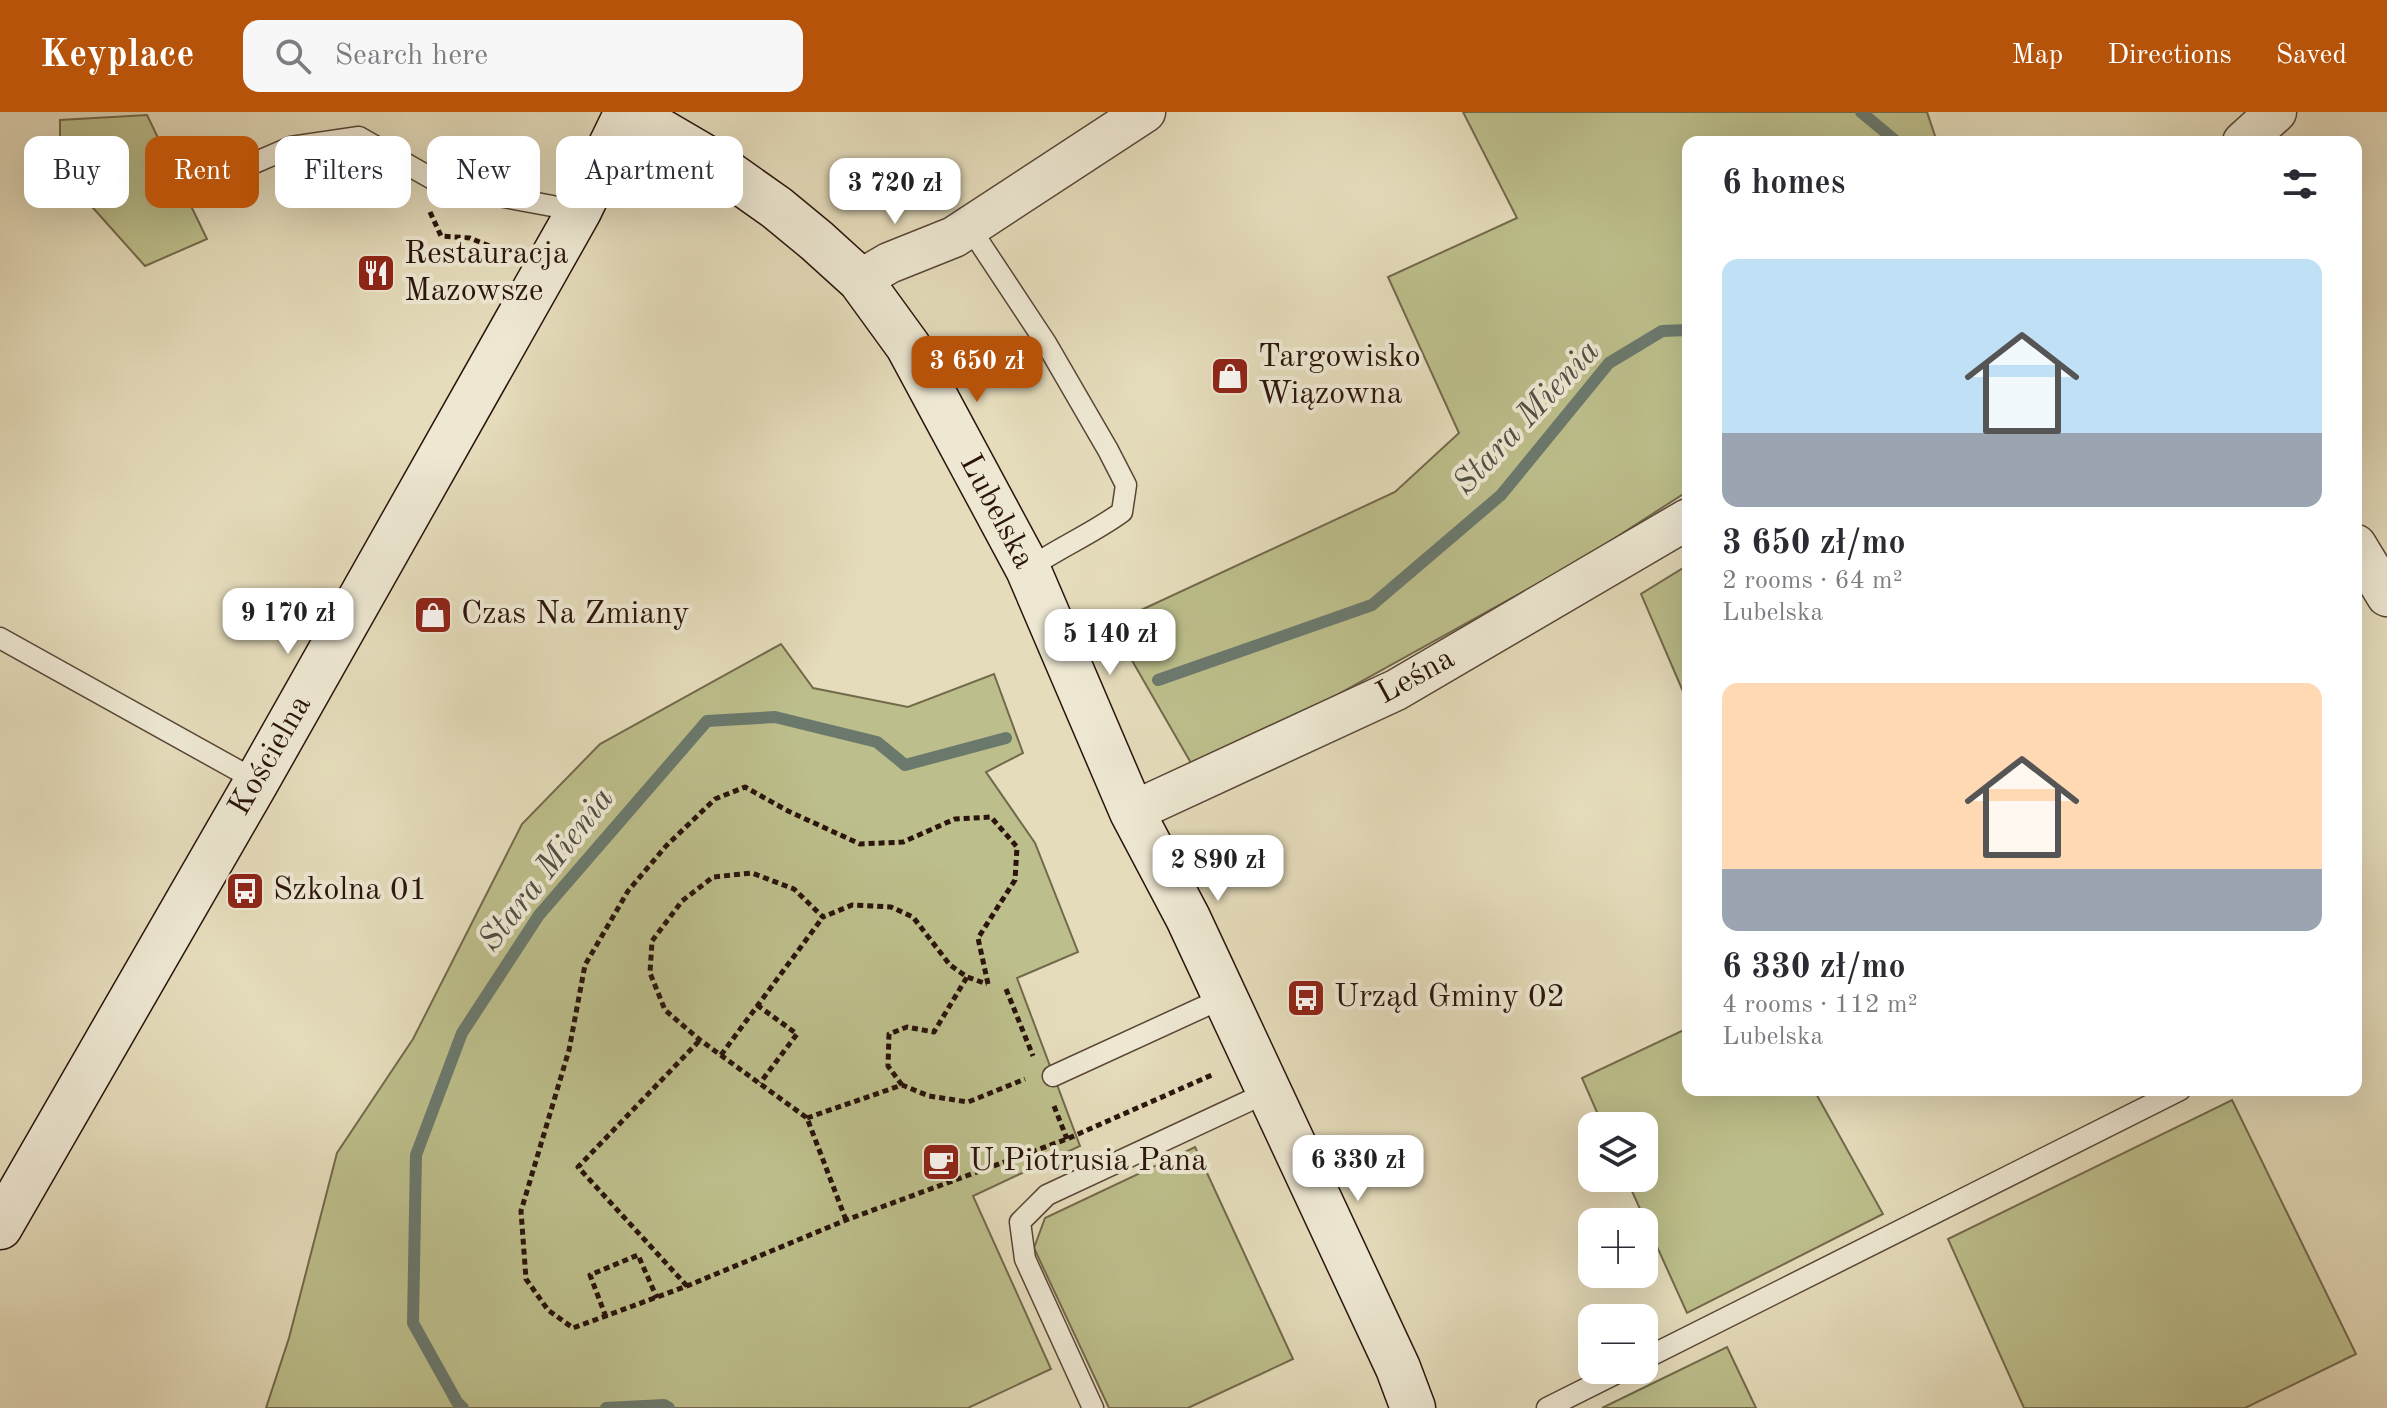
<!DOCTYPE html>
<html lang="en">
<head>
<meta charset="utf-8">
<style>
  body { margin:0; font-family:"Old Standard TT",serif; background:#f7f7f7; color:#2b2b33; height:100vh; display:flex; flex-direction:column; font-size:30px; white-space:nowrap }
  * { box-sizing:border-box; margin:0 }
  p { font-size:26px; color:#7c7c81 }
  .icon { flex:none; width:44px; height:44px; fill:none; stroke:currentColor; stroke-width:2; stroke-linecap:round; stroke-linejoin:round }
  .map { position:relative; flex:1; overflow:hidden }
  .drawer { position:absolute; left:1682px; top:24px; width:680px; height:960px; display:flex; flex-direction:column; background:#fff; border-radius:16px; box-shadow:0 8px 32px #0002 }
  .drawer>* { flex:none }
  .top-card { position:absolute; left:24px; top:24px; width:760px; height:72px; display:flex; gap:16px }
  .fabs { position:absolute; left:1578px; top:1000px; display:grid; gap:16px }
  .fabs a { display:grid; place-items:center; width:80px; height:80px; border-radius:16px; background:#fff; box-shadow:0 8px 32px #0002; font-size:40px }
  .price { position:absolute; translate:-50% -68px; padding:0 18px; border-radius:16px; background:#fff; color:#222; font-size:26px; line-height:52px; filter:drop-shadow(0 2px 4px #0008) }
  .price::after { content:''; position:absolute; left:50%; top:48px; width:24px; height:18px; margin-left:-12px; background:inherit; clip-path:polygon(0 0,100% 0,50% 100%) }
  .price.current { background:#b45309; color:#fff }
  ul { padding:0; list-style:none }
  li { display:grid; align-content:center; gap:16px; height:424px; padding:0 40px }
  li span { display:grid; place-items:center; height:248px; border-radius:16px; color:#555 }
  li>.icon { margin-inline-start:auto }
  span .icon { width:144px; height:144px; fill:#fffc; stroke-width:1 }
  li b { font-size:34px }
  h2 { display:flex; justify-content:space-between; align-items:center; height:96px; padding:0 40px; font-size:34px }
  .chip { padding:0 28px; border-radius:16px; background:#fff; box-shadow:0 8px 32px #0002; font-size:28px; line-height:72px }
  .chip.current { background:#b45309; color:#fff }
  header { display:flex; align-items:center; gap:48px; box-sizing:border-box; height:112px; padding:0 40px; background:#b45309; color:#fff }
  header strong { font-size:38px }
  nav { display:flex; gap:44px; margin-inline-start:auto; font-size:28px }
  .search { width:560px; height:72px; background:#f7f7f7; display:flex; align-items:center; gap:20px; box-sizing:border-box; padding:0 28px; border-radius:16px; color:#7c7c81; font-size:30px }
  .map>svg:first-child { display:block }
  .green { fill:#bcbe8b; stroke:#73694b; stroke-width:2 }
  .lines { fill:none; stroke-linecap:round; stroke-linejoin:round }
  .stream { stroke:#6b796d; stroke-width:12 }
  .lane-casing { stroke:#594637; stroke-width:23 }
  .street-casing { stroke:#594637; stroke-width:43 }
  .secondary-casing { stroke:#2a140b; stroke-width:47 }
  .path { stroke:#2a140b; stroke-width:5; stroke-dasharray:6 4; stroke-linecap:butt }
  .lane { stroke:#eee8d3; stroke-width:20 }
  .street { stroke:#eee8d3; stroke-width:40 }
  .secondary { stroke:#eee8d3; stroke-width:44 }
  .labels { text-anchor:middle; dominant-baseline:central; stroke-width:8; stroke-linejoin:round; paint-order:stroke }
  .poi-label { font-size:32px; fill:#2a140b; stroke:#eee8d3; text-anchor:start }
  .street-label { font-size:32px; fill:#2a140b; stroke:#eee8d3 }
  .water-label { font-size:34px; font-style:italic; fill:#504f44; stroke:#eee8d3 }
</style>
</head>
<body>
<header>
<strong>Keyplace</strong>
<div class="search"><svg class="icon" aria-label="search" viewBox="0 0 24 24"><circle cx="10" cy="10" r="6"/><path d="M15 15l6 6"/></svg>Search here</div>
<nav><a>Map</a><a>Directions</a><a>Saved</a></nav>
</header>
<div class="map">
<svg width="2387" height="1296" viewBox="0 0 2387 1296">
  <rect width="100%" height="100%" fill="#e5dcbb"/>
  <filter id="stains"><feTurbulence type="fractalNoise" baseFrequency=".0025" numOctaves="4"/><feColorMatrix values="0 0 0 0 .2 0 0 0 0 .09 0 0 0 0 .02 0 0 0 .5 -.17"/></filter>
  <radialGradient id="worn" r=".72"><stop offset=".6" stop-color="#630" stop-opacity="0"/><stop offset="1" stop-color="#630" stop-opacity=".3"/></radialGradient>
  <!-- green -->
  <path class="green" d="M1463 0H1927L1937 30H1688V379L1584 446 1324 590 1191 651 1111 512 1395 380 1459 321 1388 165 1517 106Z
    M147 3 207 127 145 154 60 59V8Z
    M1688 453V591L1641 482Z
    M781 532 813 576 908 595 994 562 1023 641 986 660 1035 731 1078 840 1017 866 1080 1034 973 1084 1051 1257 968 1296H266L289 1226 337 1041 413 927 522 712 600 632Z
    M1688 916V978H1814L1883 1102 1687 1201 1626 1066H1644V1014H1603L1582 966Z
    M2232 988 2356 1242 2245 1296H2024L1948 1127Z
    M1195 1035 1293 1247 1188 1296H1109L1034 1136 1045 1106Z
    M1727 1235 1756 1296H1602Z"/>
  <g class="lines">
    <!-- stream -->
    <path class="stream" d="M1861 0 1897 30
      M1158 568 1372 493 1501 383 1609 251 1662 219 1688 218
      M463 1296 457 1290 413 1211 416 1043 462 921 539 803 707 609 775 605 877 630 905 653 1006 626
      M606 1296 664 1293 669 1296"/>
    <defs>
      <path id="lane" d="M220 66 291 35 359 25 445 74 579 99
        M968 113 1046 231 1108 338 1126 373 1122 400C1092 422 1058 436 1028 457
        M0 526 257 669
        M1053 964 1223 886
        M1644 1247 2180 978
        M1093 1296 1025 1147 1020 1110 1047 1083 1268 980
        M1547 1296 1623 1258"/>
      <path id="street" d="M2243 30 2276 0
        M860 168 889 151 954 125 1145 0
        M2356 433 2387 484
        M1132 700 1396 578 1688 407"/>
      <path id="secondary" d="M628 0 705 45 777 96 817 129 860 168 908 234 1028 457 1132 700 1188 806 1398 1256 1413 1296
        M0 1115 257 669 579 99 627 0"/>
    </defs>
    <!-- lane casing -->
    <use href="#lane" class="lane-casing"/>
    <!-- street casing -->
    <use href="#street" class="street-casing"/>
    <!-- secondary casing -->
    <use href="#secondary" class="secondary-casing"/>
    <!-- path -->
    <path class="path" d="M430 100 441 124 470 126 506 141
      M988 872 978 826 1015 768 1017 735 991 705 955 707 903 730 860 732 788 699 745 675 715 687 666 734 628 779 585 853 569 938 521 1099 526 1167 548 1198 573 1216 687 1174 846 1108 1067 1027 1214 962
      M1006 877 1033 944
      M757 893 797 922 760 971
      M721 943 823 805
      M902 973 888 954 889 922 907 915 934 920 967 865
      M1054 994 1067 1027
      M807 1006 902 973 929 984 968 990 1025 967
      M846 1108 807 1006 700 928 665 898 650 861 652 829 682 789 713 765 752 761 794 777 823 805 852 793 891 795 913 805 950 853 967 865 987 872
      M687 1174 578 1055 700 928
      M606 1205 590 1163 638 1143 657 1186"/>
    <!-- lane -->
    <use href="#lane" class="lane"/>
    <!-- street -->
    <use href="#street" class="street"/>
    <!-- secondary -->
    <use href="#secondary" class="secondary"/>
  </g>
  <!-- icons -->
  <defs>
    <symbol id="restaurant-square" viewBox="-11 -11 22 22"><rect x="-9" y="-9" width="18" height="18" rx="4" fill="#8f2418" stroke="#eee8d3"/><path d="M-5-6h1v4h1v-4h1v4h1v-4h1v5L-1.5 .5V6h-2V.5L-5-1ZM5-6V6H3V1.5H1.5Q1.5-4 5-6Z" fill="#fff"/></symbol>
    <symbol id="shop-square" viewBox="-11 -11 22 22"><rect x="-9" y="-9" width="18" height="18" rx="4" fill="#8f2418" stroke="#eee8d3"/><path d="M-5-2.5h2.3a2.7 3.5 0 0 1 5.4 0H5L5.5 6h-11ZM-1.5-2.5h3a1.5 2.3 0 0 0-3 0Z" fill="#fff"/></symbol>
    <symbol id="bus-square" viewBox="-11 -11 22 22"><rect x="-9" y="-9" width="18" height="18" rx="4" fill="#8f2418" stroke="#eee8d3"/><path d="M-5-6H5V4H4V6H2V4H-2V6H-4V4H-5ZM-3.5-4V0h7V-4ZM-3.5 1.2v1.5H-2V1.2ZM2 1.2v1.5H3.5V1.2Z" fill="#fff"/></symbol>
    <symbol id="cafe-square" viewBox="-11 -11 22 22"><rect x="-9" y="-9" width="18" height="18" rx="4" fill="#8f2418" stroke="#eee8d3"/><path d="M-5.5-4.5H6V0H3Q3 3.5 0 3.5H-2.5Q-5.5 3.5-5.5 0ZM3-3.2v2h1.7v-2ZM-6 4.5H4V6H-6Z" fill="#fff"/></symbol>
  </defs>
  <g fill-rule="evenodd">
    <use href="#restaurant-square" x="354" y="139" width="44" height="44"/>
    <use href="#shop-square" x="1208" y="242" width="44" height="44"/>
    <use href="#shop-square" x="411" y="481" width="44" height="44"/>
    <use href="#bus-square" x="223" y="757" width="44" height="44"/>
    <use href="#bus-square" x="1284" y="864" width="44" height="44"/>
    <use href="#cafe-square" x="919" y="1028" width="44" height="44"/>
  </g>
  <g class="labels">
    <!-- poi labels -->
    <g class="poi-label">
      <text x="404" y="143">Restauracja<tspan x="404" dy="37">Mazowsze</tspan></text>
      <text x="1258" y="246">Targowisko<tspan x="1258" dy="37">Wiązowna</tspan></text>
      <text x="461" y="503">Czas Na Zmiany</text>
      <text x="273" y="779">Szkolna 01</text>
      <text x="1334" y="886">Urząd Gminy 02</text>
      <text x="969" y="1050">U Piotrusia Pana</text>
    </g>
    <!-- street labels -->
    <g class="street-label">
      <text transform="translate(996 400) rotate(62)">Lubelska</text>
      <text transform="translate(1416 565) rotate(-29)">Leśna</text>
      <text transform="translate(271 644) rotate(-60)">Kościelna</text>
    </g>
    <!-- water labels -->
    <g class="water-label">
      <text transform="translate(1527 306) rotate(-47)">Stara Mienia</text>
      <text transform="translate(547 758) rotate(-52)">Stara Mienia</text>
    </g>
  </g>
  <rect width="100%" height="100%" filter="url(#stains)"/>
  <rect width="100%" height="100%" fill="url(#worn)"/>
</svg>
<div class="fabs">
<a><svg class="icon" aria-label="layers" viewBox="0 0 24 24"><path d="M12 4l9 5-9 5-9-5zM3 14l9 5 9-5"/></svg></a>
<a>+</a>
<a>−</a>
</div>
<b class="price" style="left:895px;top:114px">3 720 zł</b>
<b class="price current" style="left:977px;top:292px">3 650 zł</b>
<b class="price" style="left:288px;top:544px">9 170 zł</b>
<b class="price" style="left:1110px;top:565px">5 140 zł</b>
<b class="price" style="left:1218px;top:791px">2 890 zł</b>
<b class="price" style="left:1358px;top:1091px">6 330 zł</b>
<div class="top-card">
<a class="chip">Buy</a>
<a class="chip current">Rent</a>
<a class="chip">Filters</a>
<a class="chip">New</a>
<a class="chip">Apartment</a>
</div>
<section class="drawer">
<h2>6 homes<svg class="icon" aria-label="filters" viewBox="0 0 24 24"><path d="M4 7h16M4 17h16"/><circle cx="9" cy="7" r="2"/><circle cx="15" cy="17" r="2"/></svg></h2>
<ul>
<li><span style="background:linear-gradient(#bfe0f5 70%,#9aa5b1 0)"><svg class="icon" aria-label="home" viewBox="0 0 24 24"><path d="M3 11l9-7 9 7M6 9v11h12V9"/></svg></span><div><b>3 650 zł/mo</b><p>2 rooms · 64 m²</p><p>Lubelska</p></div></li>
<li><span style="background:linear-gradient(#ffd9b3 75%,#9aa5b1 0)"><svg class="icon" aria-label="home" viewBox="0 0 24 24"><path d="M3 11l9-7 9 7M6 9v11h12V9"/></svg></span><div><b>6 330 zł/mo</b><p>4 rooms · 112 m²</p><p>Lubelska</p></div></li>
</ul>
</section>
</div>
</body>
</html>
